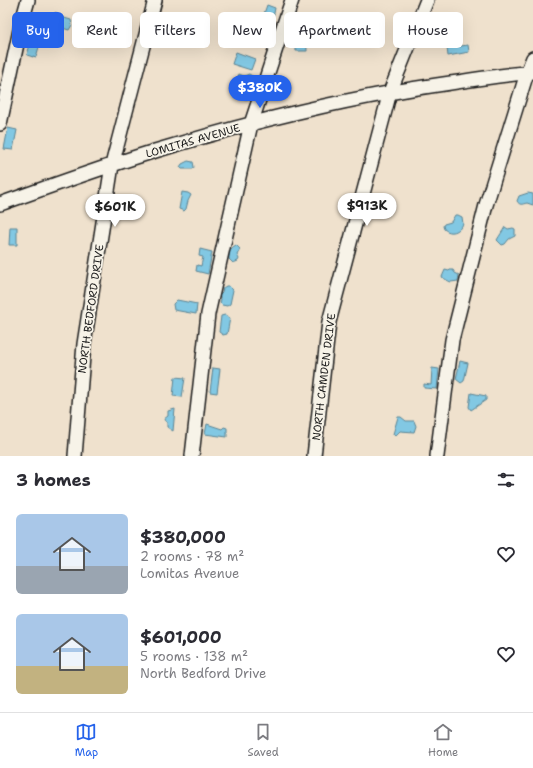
<!DOCTYPE html>
<html lang="en">
<head>
<meta charset="utf-8">
<style>
  body { margin:0; font-family:"Shantell Sans",sans-serif; background:#f7f7f7; color:#2b2b33; height:100vh; display:flex; flex-direction:column; font-size:15px; white-space:nowrap }
  * { box-sizing:border-box; margin:0 }
  p { font-size:13px; color:#7c7c81 }
  .icon { flex:none; width:22px; height:22px; fill:none; stroke:currentColor; stroke-width:2; stroke-linecap:round; stroke-linejoin:round }
  .map { position:relative; height:456px; overflow:hidden }
  .details { display:flex; flex-direction:column; background:#fff; flex:1 }
  .details>* { flex:none }
  .guide { position:absolute; left:12px; top:12px; width:509px; height:36px; display:flex; gap:8px }
  .price { position:absolute; translate:-50% -34px; padding:0 9px; border-radius:14px; background:#fff; color:#222; font-size:13px; line-height:26px; filter:drop-shadow(0 1px 2px #0008) }
  .price::after { content:''; position:absolute; left:50%; top:24px; width:12px; height:9px; margin-left:-6px; background:inherit; clip-path:polygon(0 0,100% 0,50% 100%) }
  .price.on { background:#2563eb; color:#fff }
  ul { padding:0; list-style:none }
  li { display:flex; align-items:center; gap:12px; height:100px; padding:0 16px }
  li span { display:grid; place-items:center; flex:none; width:112px; height:80px; border-radius:6px; color:#555 }
  li>.icon { margin-inline-start:auto }
  span .icon { width:48px; height:48px; fill:#fffc; stroke-width:1 }
  li b { font-size:17px }
  h2 { display:flex; justify-content:space-between; align-items:center; height:48px; padding:0 16px; font-size:17px }
  .chip { padding:0 14px; border-radius:6px; background:#fff; box-shadow:0 4px 16px #0002; font-size:14px; line-height:36px }
  .chip.on { background:#2563eb; color:#fff }
  .dock { display:flex; justify-content:space-around; align-items:center; height:56px; border-top:1px solid #e1e1e2; background:#fff; font-size:11px; color:#7c7c81 }
  .dock a { display:grid; justify-items:center; gap:2px }
  .dock .on { color:#2563eb }
  .map>svg:first-child { display:block }
  .water { fill:#82c8e3; stroke:#598393 }
  .lines { fill:none; stroke-linecap:round; stroke-linejoin:round }
  .minor-casing { stroke:#1c1c1c; stroke-width:16 }
  .minor { stroke:#f7f3e8; stroke-width:13 }
  .labels { text-anchor:middle; dominant-baseline:central; stroke-width:3.5; stroke-linejoin:round; paint-order:stroke }
  .street-label { font-size:11px; fill:#1c1c1c; stroke:#f7f3e8 }
</style>
</head>
<body>
<div class="map">
<svg width="533" height="456" viewBox="0 0 533 456">
  <rect width="100%" height="100%" fill="#efe1cd"/>
  <filter id="ink" filterUnits="userSpaceOnUse"><feTurbulence type="fractalNoise" baseFrequency=".025" numOctaves="2"/><feDisplacementMap in="SourceGraphic" scale="8" xChannelSelector="R" yChannelSelector="G"/><feConvolveMatrix kernelMatrix="1 2 1 2 8 2 1 2 1" color-interpolation-filters="sRGB"/></filter>
  <g filter="url(#ink)">
    <!-- water -->
    <path class="water" d="M267 5 275 8 273 18 269 26 261 22Z
      M56 12 61 17 71 20 72 25 69 30 62 28 52 21 51 16Z
      M295 26H306L307 51H296Z
      M33 34 42 37 36 57 33 56V57L27 55Z
      M468 45 469 52 448 56 447 48Z
      M236 52 255 59 251 70 232 64Z
      M239 74 244 76 249 74 255 78 250 98C243 102 240 95 234 94L236 88 241 90 243 82 237 80Z
      M8 128 17 130 13 150 4 149Z
      M188 161 193 162 194 167 193 169H182L180 167 182 164Z
      M182 192 188 193 191 195 188 201 186 209 184 211 179 209Z
      M528 193 533 194V205L527 203C522 204 520 206 517 201L519 196Z
      M455 215H458L462 217 463 224C459 232 451 235 444 229L443 226 444 224 451 222Z
      M10 227H17V245H9Z
      M505 227 508 229 513 228 515 229V236L509 239 505 244 502 245 497 240C500 235 502 232 505 227Z
      M236 245 240 249 237 255 239 259 238 261 233 263 229 259C229 253 230 248 236 245Z
      M200 249 212 252 208 274 196 271 197 265 201 266 203 257 199 256Z
      M445 270 449 271 450 270H453L455 273 459 275 458 281 451 282C448 281 445 279 442 277Z
      M226 286H229L233 290 230 304 227 306 222 305 220 303 221 299 219 296 222 293 223 288Z
      M177 300 197 304 196 314 174 310 173 304Z
      M225 315 230 318 227 334 223 335 219 332 221 316Z
      M460 361 468 363 464 381 461 383 456 379Z
      M213 368 220 369 217 393 210 392Z
      M432 368 439 369 437 389 424 388V384L431 385Z
      M175 377 185 378 182 397 173 396Z
      M471 393 486 396V400L471 410 469 407Z
      M175 409 173 431 167 427V422L165 421 164 419 168 416V411Z
      M398 417H401L406 421H414L416 426 414 432 400 431 396 435 393 434Z
      M207 424 222 429 224 427 227 428V437L205 434Z"/>
    <g class="lines">
      <defs>
        <path id="minor" d="M0 124 21 25 28 0
          M0 204C51 186 103 167 155 151 247 123 341 99 437 85 469 80 501 75 533 72
          M75 456 84 344 112 165 155 0
          M192 456 208 314 251 124 292 0
          M314 456 329 322 390 92 427 0
          M437 456 452 340 486 205 527 73 533 58"/>
      </defs>
      <!-- minor casing -->
      <use href="#minor" class="minor-casing"/>
      <!-- minor -->
      <use href="#minor" class="minor"/>
    </g>
  </g>
  <g class="labels">
    <!-- street labels -->
    <g class="street-label">
      <text transform="translate(193 141) rotate(-16)">LOMITAS AVENUE</text>
      <text transform="translate(91 309) rotate(-82)">NORTH BEDFORD DRIVE</text>
      <text transform="translate(324 377) rotate(-83)">NORTH CAMDEN DRIVE</text>
    </g>
  </g>
</svg>
<b class="price on" style="left:260px;top:109px">$380K</b>
<b class="price" style="left:367px;top:227px">$913K</b>
<b class="price" style="left:115px;top:228px">$601K</b>
<div class="guide">
<a class="chip on">Buy</a>
<a class="chip">Rent</a>
<a class="chip">Filters</a>
<a class="chip">New</a>
<a class="chip">Apartment</a>
<a class="chip">House</a>
</div>
</div>
<section class="details">
<h2>3 homes<svg class="icon" aria-label="filters" viewBox="0 0 24 24"><path d="M4 7h16M4 17h16"/><circle cx="9" cy="7" r="2"/><circle cx="15" cy="17" r="2"/></svg></h2>
<ul>
<li><span style="background:linear-gradient(#a9c7e8 65%,#9aa5b1 0)"><svg class="icon" aria-label="home" viewBox="0 0 24 24"><path d="M3 11l9-7 9 7M6 9v11h12V9"/></svg></span><div><b>$380,000</b><p>2 rooms · 78 m²</p><p>Lomitas Avenue</p></div><svg class="icon" aria-label="heart" viewBox="0 0 24 24"><path d="M12 20l-8-8c-3-5 5-10 8-4 3-6 11-1 8 4z"/></svg></li>
<li><span style="background:linear-gradient(#a9c7e8 65%,#c2b280 0)"><svg class="icon" aria-label="home" viewBox="0 0 24 24"><path d="M3 11l9-7 9 7M6 9v11h12V9"/></svg></span><div><b>$601,000</b><p>5 rooms · 138 m²</p><p>North Bedford Drive</p></div><svg class="icon" aria-label="heart" viewBox="0 0 24 24"><path d="M12 20l-8-8c-3-5 5-10 8-4 3-6 11-1 8 4z"/></svg></li>
</ul>
</section>
<nav class="dock">
<a class="on"><svg class="icon" aria-label="map" viewBox="0 0 24 24"><path d="M3 6l6-2 6 2 6-2v14l-6 2-6-2-6 2zM9 4v14M15 6v14"/></svg>Map</a>
<a><svg class="icon" aria-label="saved" viewBox="0 0 24 24"><path d="M7 4h10v16l-5-4-5 4z"/></svg>Saved</a>
<a><svg class="icon" aria-label="home" viewBox="0 0 24 24"><path d="M3 11l9-7 9 7M6 9v11h12V9"/></svg>Home</a>
</nav>
</body>
</html>
